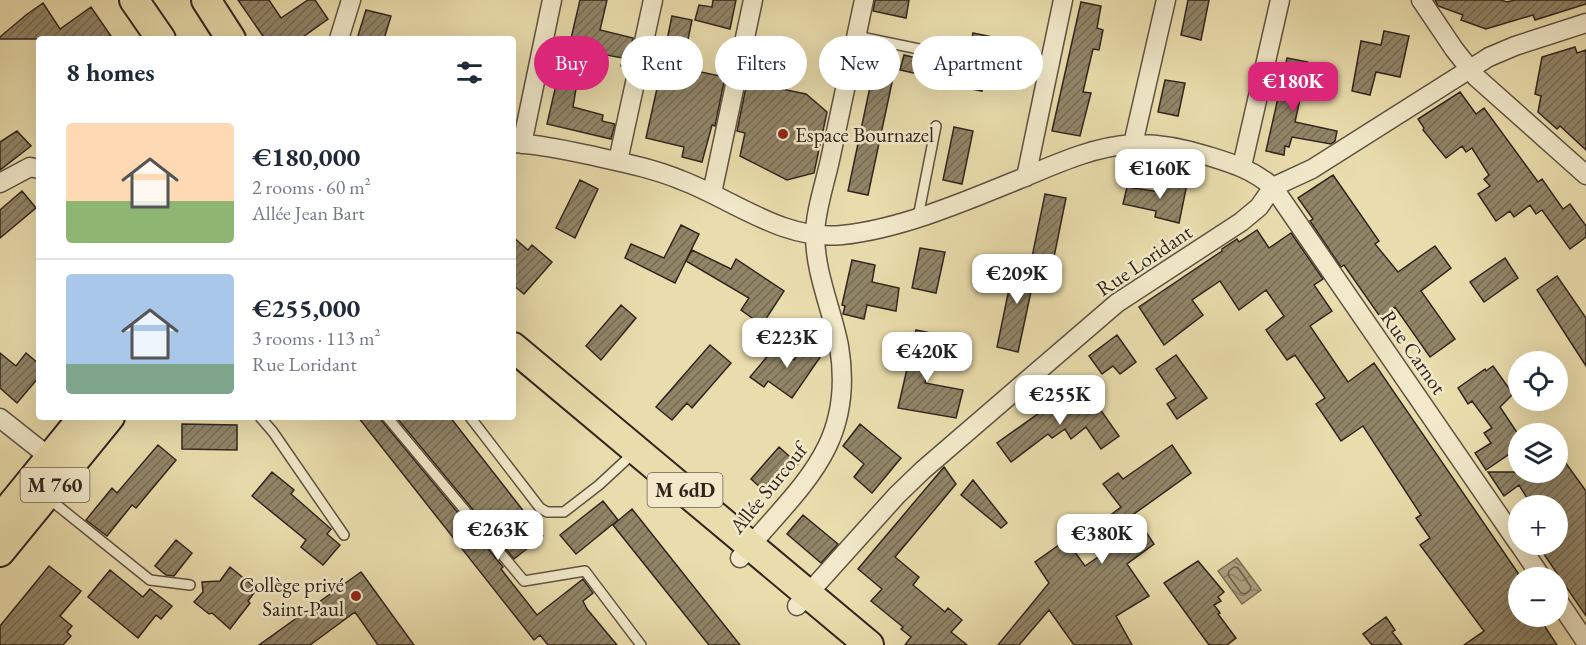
<!DOCTYPE html>
<html lang="en">
<head>
<meta charset="utf-8">
<style>
  body { margin:0; font-family:"EB Garamond",serif; background:#f6f6f7; color:#1f2937; height:100vh; display:flex; flex-direction:column; font-size:22px; white-space:nowrap }
  * { box-sizing:border-box; margin:0 }
  p { font-size:20px; color:#747a83 }
  .icon { flex:none; width:33px; height:33px; fill:none; stroke:currentColor; stroke-width:2; stroke-linecap:round; stroke-linejoin:round }
  .map { position:relative; flex:1; overflow:hidden }
  .drawer { position:absolute; left:36px; top:36px; width:480px; height:384px; display:flex; flex-direction:column; background:#fff; border-radius:6px; box-shadow:0 6px 24px #0002 }
  .drawer>* { flex:none }
  .hud { position:absolute; left:534px; top:36px; width:570px; height:54px; display:flex; gap:12px }
  .buttons { position:absolute; left:1508px; top:351px; display:grid; gap:12px }
  .buttons a { display:grid; place-items:center; width:60px; height:60px; border-radius:50%; background:#fff; box-shadow:0 6px 24px #0002; font-size:30px }
  .price { position:absolute; translate:-50% -51px; padding:0 14px; border-radius:12px; background:#fff; color:#222; font-size:20px; line-height:39px; filter:drop-shadow(0 2px 3px #0008) }
  .price::after { content:''; position:absolute; left:50%; top:36px; width:18px; height:14px; margin-left:-9px; background:inherit; clip-path:polygon(0 0,100% 0,50% 100%) }
  .price.current { background:#db2777; color:#fff }
  ul { padding:0; list-style:none }
  li { display:flex; align-items:center; gap:18px; height:150px; padding:0 30px }
  li+li { border-top:2px solid #e0e1e3 }
  li span { display:grid; place-items:center; flex:none; width:168px; height:120px; border-radius:6px; color:#555 }
  li>.icon { margin-inline-start:auto }
  span .icon { width:72px; height:72px; fill:#fffc; stroke-width:1 }
  li b { font-size:26px }
  h2 { display:flex; justify-content:space-between; align-items:center; height:72px; padding:0 30px; font-size:26px }
  .chip { padding:0 21px; border-radius:27px; background:#fff; box-shadow:0 6px 24px #0002; font-size:21px; line-height:54px }
  .chip.current { background:#db2777; color:#fff }
  .map>svg:first-child { display:block }
  .water { fill:url(#water-waves); stroke:#7a6e56; stroke-width:1.5 }
  .lines { fill:none; stroke-linecap:round; stroke-linejoin:round }
  .shore { stroke:#6e624d; stroke-width:1.5 }
  .building { fill:url(#building-hatch); stroke:#31251e; stroke-width:1.5 }
  .service-casing { stroke:#5f5342; stroke-width:12 }
  .minor-casing { stroke:#5f5342; stroke-width:21 }
  .primary-casing { stroke:#31251e; stroke-width:32 }
  .service { stroke:#f1e9ca; stroke-width:9 }
  .minor { stroke:#f1e9ca; stroke-width:18 }
  .primary { stroke:#eaddad; stroke-width:28 }
  .poi-dot { fill:#8f2418; stroke:#f1e9ca; stroke-width:2 }
  .labels { text-anchor:middle; dominant-baseline:central; stroke-width:5; stroke-linejoin:round; paint-order:stroke }
  .shield { fill:#f1e9ca; stroke:#6b6052; stroke-width:1.5 }
  .shield-label { font-size:20px; font-weight:bold; fill:#31251e }
  .poi-label { font-size:21px; fill:#31251e; stroke:#f1e9ca; text-anchor:start }
  .street-label { font-size:21px; fill:#31251e; stroke:#f1e9ca }
</style>
</head>
<body>
<div class="map">
<svg width="1586" height="645" viewBox="0 0 1586 645">
  <defs>
    <pattern id="water-waves" width="16" height="10" patternUnits="userSpaceOnUse" patternTransform="scale(1.5)"><rect width="16" height="10" fill="#ab9e7c"/><path d="M0 5q4-4 8 0t8 0" fill="none" stroke="#8c8165"/></pattern>
    <pattern id="building-hatch" width="6" height="6" patternUnits="userSpaceOnUse" patternTransform="scale(1.5)"><rect width="6" height="6" fill="#918568"/><path d="M-1 1l2-2M0 6l6-6M5 7l2-2" fill="none" stroke="#776d55"/></pattern>
  </defs>
  <rect width="100%" height="100%" fill="#eaddad"/>
  <filter id="stains"><feTurbulence type="fractalNoise" baseFrequency=".00333" numOctaves="4"/><feColorMatrix values="0 0 0 0 .2 0 0 0 0 .09 0 0 0 0 .02 0 0 0 .5 -.17"/></filter>
  <radialGradient id="worn" r=".72"><stop offset=".6" stop-color="#630" stop-opacity="0"/><stop offset="1" stop-color="#630" stop-opacity=".3"/></radialGradient>
  <!-- water -->
  <path class="water" d="M1237 558 1261 590 1242 604 1218 571Z"/>
  <g class="lines">
    <!-- shore -->
    <path class="shore" d="M1234 567 1238 568 1251 587 1250 590 1245 594 1241 593 1228 575 1229 571Z"/>
  </g>
  <!-- building -->
  <path class="building" d="M238 0H269L281 18 308 0H315L328 19 300 39H265Z
    M580 0H607L600 30 633 38 627 67 621 66 623 58 585 51 576 89 573 107 603 115 602 121 615 124 611 139 547 124 565 46 569 47Z
    M713 0H736L730 29 695 20 699 5 712 7Z
    M875 0H909L906 18 873 11Z
    M1188 0H1209L1201 40 1181 35Z
    M1435 0H1501L1507 2 1515 0H1586V4L1535 20 1533 15 1486 29 1461 20 1463 15 1438 6Z
    M1081 2 1101 6 1097 28 1103 30 1099 50 1093 49 1088 70 1083 92 1091 93 1080 136 1052 131Z
    M43 3 60 29 91 7 113 39H0V37L26 15Z
    M366 10 391 16 384 39H357Z
    M672 16 692 20 682 68 725 77 715 126 712 125 702 162 682 157 684 147 646 138 660 75 649 72 655 43 666 45Z
    M1384 31 1409 36 1400 77 1376 72 1370 95 1352 91 1361 41 1381 45Z
    M973 33 993 37 982 91 926 80 927 76 900 70 904 55 966 70Z
    M1575 47 1577 53 1586 50V150L1560 126 1557 129 1538 112 1541 96 1535 94 1542 57Z
    M1287 58 1308 62 1295 122 1337 131 1335 141 1331 144 1292 137 1289 147 1285 146 1284 155 1266 151Z
    M874 68 894 73 868 195 848 191Z
    M1165 80 1185 83 1178 116 1158 112Z
    M747 82 806 94 827 112 814 173 787 180 740 156 745 133 737 131Z
    M1460 92 1476 114 1484 108 1538 182 1542 179 1563 209 1570 204 1586 226V237L1570 249 1542 210 1536 214 1530 205 1514 217 1510 211 1496 221 1478 194 1490 186 1484 179 1489 175 1472 148 1466 152 1462 146 1446 158 1423 130 1424 128 1418 119Z
    M954 127 973 131 962 184 943 180Z
    M17 131 31 146 0 170V142Z
    M1333 175 1379 241 1375 244 1398 272 1435 246 1451 268 1421 291 1455 339 1430 357 1395 307 1381 318 1344 265 1341 267 1310 221 1313 219 1298 198Z
    M1163 178 1187 184 1179 223 1155 217 1156 211 1123 204 1127 187 1160 192Z
    M580 180 598 189 575 238 556 228Z
    M22 191 36 208 0 238V210Z
    M1045 194 1066 198 1053 262 1032 257Z
    M681 225 699 234 675 283 625 258 631 244 664 258Z
    M1257 230 1269 248 1291 233 1323 279 1314 285 1332 311 1310 326 1348 382 1374 363 1518 573V616H1538L1557 645H1464L1484 631 1420 545 1430 538 1416 518 1421 515 1363 426 1341 441 1316 404 1325 398 1295 355 1287 360 1266 330 1284 316 1266 290 1239 310 1220 281 1192 300 1203 315 1164 345 1139 307 1222 251V249L1237 239 1239 242Z
    M513 237 528 250 532 245 552 262 524 294 513 285Z
    M920 248 945 252 936 293 912 288Z
    M692 250 731 269 736 259 784 291 762 325 741 310 749 298 686 261Z
    M1505 258 1518 278 1484 302 1470 282Z
    M852 260 875 265 872 282 899 288 896 311 867 305 864 319 843 314 845 306 842 305Z
    M1015 260 1037 264 1018 352 997 347Z
    M1557 276 1586 318V366L1537 290Z
    M621 305 636 318 601 360 586 346Z
    M916 330 936 334 925 383 963 390 956 418 898 408Z
    M1117 335 1136 362 1120 374 1113 366 1102 374 1089 356Z
    M806 341 823 353 792 398 768 381 764 387 750 377 776 346 794 360Z
    M710 345 731 363 692 408 687 403 672 420 656 407Z
    M0 353 16 366 26 353 39 364V377L17 403 0 388Z
    M1176 355 1207 398 1177 419 1167 404 1176 398 1156 369Z
    M1493 366 1513 394 1500 407 1518 434V448L1486 470 1475 453 1491 443 1484 433 1492 428 1472 401 1468 404 1458 388 1485 369 1486 371Z
    M1090 395 1119 436 1101 449 1086 427 1071 439 1065 429 1052 438 1048 434 1011 462 997 443 1063 396 1071 407Z
    M358 417H380L382 421 503 567 501 569 537 615 583 579 593 593 583 601 587 609 617 645H548L540 635 534 640Z
    M396 417H450L543 536 514 559Z
    M182 424 237 425V450L182 449Z
    M860 424 901 458 872 493 854 477 864 464 843 446Z
    M158 445 176 460 136 508 132 505 107 536 86 520 112 488 117 493Z
    M1172 445 1191 473 1134 514 1154 544 1127 564 1149 596 1116 616 1132 645H1074L1049 610 1019 645H998L1049 583 1035 562 1066 540 1085 566 1124 539 1108 517 1121 507 1103 484 1118 473 1123 479Z
    M779 447 798 464 770 496 751 479Z
    M1557 451 1586 491V616L1537 544H1557V506H1532L1519 485 1504 496 1488 472H1557Z
    M944 467 956 484 895 557 919 577 913 585 945 612 948 608 962 620 951 632 967 645H905L911 637 901 629 903 627 871 601 882 589 858 569Z
    M272 472 294 490 291 494 331 529 327 534 340 545 323 565 301 547 306 540 252 496Z
    M973 480 1007 523 1001 528 961 495Z
    M603 501 618 520 576 554 560 535Z
    M632 509 740 645H709L613 525Z
    M803 515 838 544 821 563 787 534Z
    M176 540 192 553 174 576 166 575 155 566Z
    M1198 561 1224 592 1218 597 1221 601 1214 605 1220 613 1218 614 1236 638 1227 645H1209L1164 583Z
    M49 566 81 591 60 616 72 626 67 632 71 636 63 645H0V626Z
    M230 567 257 589 248 601 250 603 230 629 212 613 209 614 194 602 203 592 202 582 220 581Z
    M110 570 143 597 150 589 172 606 161 619 156 615 138 638 88 597Z
    M361 572 414 645H378L355 612 310 645H259Z
    M1386 617 1395 630 1392 632 1402 645H1372L1363 634Z"/>
  <g class="lines">
    <defs>
      <path id="service" d="M856 36 943 54
        M918 217 936 126
        M260 417 273 432 344 535
        M387 417 524 581 585 571 641 645
        M470 417 540 508 547 512H564L599 485 626 460
        M48 498 150 580 190 585"/>
      <path id="minor" d="M1421 0 1454 49 1476 77 1586 175
        M339 39 351 0
        M513 143C539 144 564 150 589 155 620 162 652 168 681 180 734 200 783 241 842 235 901 229 966 201 1020 179 1056 164 1092 147 1132 144 1158 143 1183 148 1208 156 1234 164 1251 169 1273 187L1518 543
        M522 144 552 0
        M1133 144 1166 0
        M618 161 653 0
        M1242 166 1280 0
        M1026 177 1063 0
        M0 183 30 167 39 169
        M712 193 753 0
        M0 418 58 464
        M1519 544 1542 578
        M740 558C798 487 856 448 839 346 832 310 815 273 815 235 815 212 825 183 830 160 841 106 853 53 864 0
        M1557 599 1586 642
        M797 606 897 495 923 470 1117 303 1241 222 1259 207 1273 187 1312 169 1489 57 1515 46 1586 23"/>
      <path id="primary" d="M134 0 161 39
        M206 0 231 39
        M513 347 869 645
        M0 519 83 417
        M0 552 110 417"/>
    </defs>
    <!-- service casing -->
    <use href="#service" class="service-casing"/>
    <!-- minor casing -->
    <use href="#minor" class="minor-casing"/>
    <!-- primary casing -->
    <use href="#primary" class="primary-casing"/>
    <!-- service -->
    <use href="#service" class="service"/>
    <!-- minor -->
    <use href="#minor" class="minor"/>
    <!-- primary -->
    <use href="#primary" class="primary"/>
  </g>
  <!-- markers -->
  <g class="poi-dot">
    <circle cx="783" cy="134" r="6"/>
    <circle cx="356" cy="596" r="6"/>
  </g>
  <g class="labels">
    <!-- shield labels -->
    <g class="shield">
      <rect x="20.5" y="468" width="69" height="34" rx="4.5"/>
      <rect x="647.5" y="473" width="75" height="34" rx="4.5"/>
    </g>
    <g class="shield-label">
      <text x="55" y="485">M 760</text>
      <text x="685" y="490">M 6dD</text>
    </g>
    <!-- poi labels -->
    <g class="poi-label">
      <text x="795" y="134">Espace Bournazel</text>
      <text x="344" y="584" text-anchor="end">Collège privé<tspan x="344" dy="24">Saint-Paul</tspan></text>
    </g>
    <!-- street labels -->
    <g class="street-label">
      <text transform="translate(1144 260) rotate(-34)">Rue Loridant</text>
      <text transform="translate(1414 352) rotate(55)">Rue Carnot</text>
      <text transform="translate(768 488) rotate(-51)">Allée Surcouf</text>
    </g>
  </g>
  <rect width="100%" height="100%" filter="url(#stains)"/>
  <rect width="100%" height="100%" fill="url(#worn)"/>
</svg>
<div class="buttons">
<a><svg class="icon" aria-label="locate" viewBox="0 0 24 24"><circle cx="12" cy="12" r="6"/><path d="M12 2v4M12 18v4M2 12h4M18 12h4"/></svg></a>
<a><svg class="icon" aria-label="layers" viewBox="0 0 24 24"><path d="M12 4l9 5-9 5-9-5zM3 14l9 5 9-5"/></svg></a>
<a>+</a>
<a>−</a>
</div>
<b class="price current" style="left:1293px;top:113px">€180K</b>
<b class="price" style="left:1160px;top:200px">€160K</b>
<b class="price" style="left:1017px;top:305px">€209K</b>
<b class="price" style="left:787px;top:369px">€223K</b>
<b class="price" style="left:927px;top:383px">€420K</b>
<b class="price" style="left:1060px;top:426px">€255K</b>
<b class="price" style="left:498px;top:561px">€263K</b>
<b class="price" style="left:1102px;top:565px">€380K</b>
<div class="hud">
<a class="chip current">Buy</a>
<a class="chip">Rent</a>
<a class="chip">Filters</a>
<a class="chip">New</a>
<a class="chip">Apartment</a>
</div>
<section class="drawer">
<h2>8 homes<svg class="icon" aria-label="filters" viewBox="0 0 24 24"><path d="M4 7h16M4 17h16"/><circle cx="9" cy="7" r="2"/><circle cx="15" cy="17" r="2"/></svg></h2>
<ul>
<li><span style="background:linear-gradient(#ffd9b3 65%,#8fb573 0)"><svg class="icon" aria-label="home" viewBox="0 0 24 24"><path d="M3 11l9-7 9 7M6 9v11h12V9"/></svg></span><div><b>€180,000</b><p>2 rooms · 60 m²</p><p>Allée Jean Bart</p></div></li>
<li><span style="background:linear-gradient(#a9c7e8 75%,#7fa58c 0)"><svg class="icon" aria-label="home" viewBox="0 0 24 24"><path d="M3 11l9-7 9 7M6 9v11h12V9"/></svg></span><div><b>€255,000</b><p>3 rooms · 113 m²</p><p>Rue Loridant</p></div></li>
</ul>
</section>
</div>
</body>
</html>
